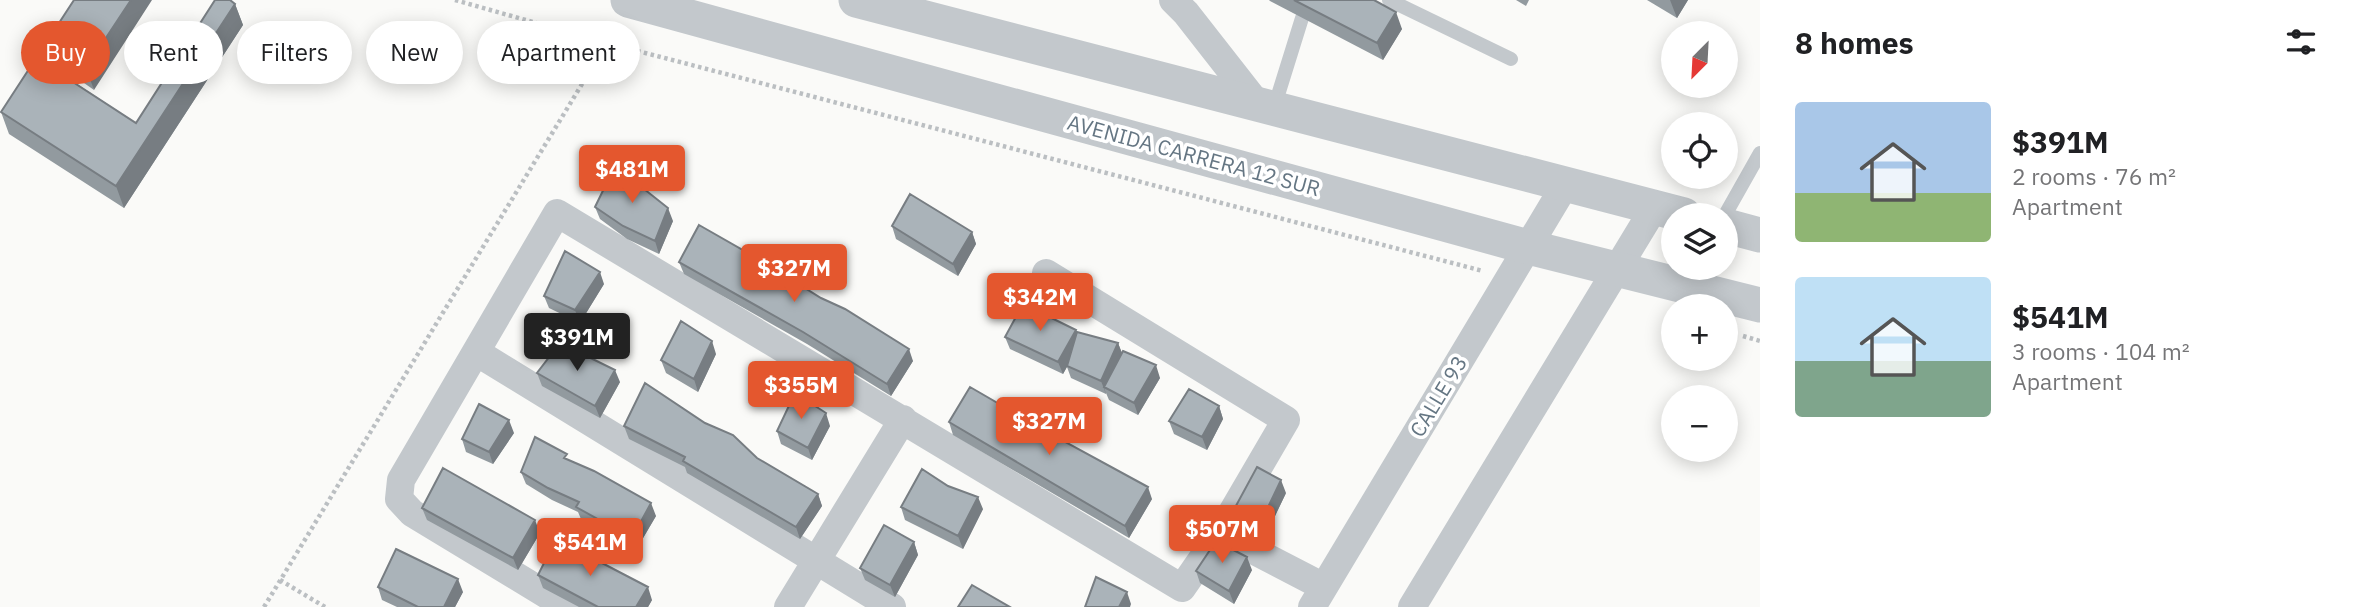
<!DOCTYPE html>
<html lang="en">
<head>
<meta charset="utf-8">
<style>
  body { margin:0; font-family:"IBM Plex Sans",sans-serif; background:#f2f2f2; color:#202124; height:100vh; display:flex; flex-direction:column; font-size:26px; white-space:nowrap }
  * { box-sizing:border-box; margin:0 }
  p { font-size:23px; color:#757577 }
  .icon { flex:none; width:38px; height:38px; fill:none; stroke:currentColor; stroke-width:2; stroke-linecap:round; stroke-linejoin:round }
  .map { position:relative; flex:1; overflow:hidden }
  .panel { display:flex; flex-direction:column; background:#fff; width:595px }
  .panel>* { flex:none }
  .hud { position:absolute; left:21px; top:21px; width:665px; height:63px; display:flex; gap:14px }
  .needle { width:46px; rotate:204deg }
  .tools { position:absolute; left:1661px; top:21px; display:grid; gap:14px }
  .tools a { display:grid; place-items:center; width:77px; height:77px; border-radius:50%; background:#fff; box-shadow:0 4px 18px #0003; font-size:35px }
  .price { position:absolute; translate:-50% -60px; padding:0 16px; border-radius:7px; background:#e4572e; color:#fff; font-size:23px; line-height:46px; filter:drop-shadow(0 2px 4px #0008) }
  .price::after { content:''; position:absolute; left:50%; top:42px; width:21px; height:16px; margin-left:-10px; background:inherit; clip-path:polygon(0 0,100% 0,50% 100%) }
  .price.selected { background:#222; color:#fff }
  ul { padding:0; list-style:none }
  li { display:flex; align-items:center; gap:21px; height:175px; padding:0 35px }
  li span { display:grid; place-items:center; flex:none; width:196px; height:140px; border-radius:7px; color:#555 }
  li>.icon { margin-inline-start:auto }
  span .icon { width:84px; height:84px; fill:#fffc; stroke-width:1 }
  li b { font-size:30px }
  h2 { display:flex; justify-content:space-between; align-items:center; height:84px; padding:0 35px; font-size:30px }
  .tag { padding:0 24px; border-radius:32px; background:#fff; box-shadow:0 4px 18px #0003; font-size:24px; line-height:63px }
  .tag.selected { background:#e4572e; color:#fff }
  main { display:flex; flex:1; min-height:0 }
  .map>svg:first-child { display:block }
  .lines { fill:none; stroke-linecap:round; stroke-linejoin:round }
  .path { stroke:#bbbfc2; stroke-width:4.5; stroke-dasharray:3.5 3.5; stroke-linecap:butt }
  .service { stroke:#c3c8cc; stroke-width:14 }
  .minor { stroke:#c3c8cc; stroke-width:28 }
  .tertiary { stroke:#c3c8cc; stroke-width:35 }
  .wall { fill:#929a9f }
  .shaded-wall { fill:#777d82 }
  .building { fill:#aab3b9; stroke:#777d82; stroke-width:2 }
  .labels { text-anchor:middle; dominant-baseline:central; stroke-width:7; stroke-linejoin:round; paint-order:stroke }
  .street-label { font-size:21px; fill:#657683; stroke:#fff }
</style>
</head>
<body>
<main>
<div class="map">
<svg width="1760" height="607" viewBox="0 0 1760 607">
  <rect width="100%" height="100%" fill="#fafaf8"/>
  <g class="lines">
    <!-- path -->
    <path class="path" d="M455 0 607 43 1483 271
      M1743 336 1760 341
      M280 580 325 607
      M264 607 607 43"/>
    <!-- service -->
    <path class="service" d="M1389 0 1511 59
      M1274 108 1302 18
      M1725 215 1760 153"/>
    <!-- minor -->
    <path class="minor" d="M1173 0 1186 13 1258 105
      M476 352 892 607
      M1220 533 1324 587
      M567 607 412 513 399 499 401 480 557 213 1182 588 1220 533 1286 420 1046 273
      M788 607 903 419
      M1312 607 1565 185
      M1412 607 1654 208"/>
    <!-- tertiary -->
    <path class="tertiary" d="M628 0 1528 247 1760 305
      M856 0 1684 215
      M1726 226 1760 235"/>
  </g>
  <!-- wall -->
  <path class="wall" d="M74 0 94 90 74 76 71 80 136 123 235 4 243 25 124 208 9 134 1 112Z
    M1269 0H1374L1402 29 1383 60 1270 1Z
    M1516 0H1529L1526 6Z
    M1647 0H1688L1677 18Z
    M595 207 673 221 659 254 627 239 600 219Z
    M892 226 972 232 976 244 958 276 896 239Z
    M679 262 821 298 913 361 891 396 807 344 684 274Z
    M604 284 580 323 549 308 544 296Z
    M1077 333 1118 343 1122 353 1160 378 1138 415 1109 400 1106 393V394L1071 378 1067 367 1063 374 1010 349 1005 337Z
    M716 354 698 392 666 373 661 360Z
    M537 373 620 382 600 418 542 386Z
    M1219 406 1223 419 1207 450 1174 434 1169 421Z
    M949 422 1152 499 1129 538 953 435Z
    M624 426 757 458 818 494 822 506 800 539 687 473 685 467 629 439Z
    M830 426 812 460 781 444 777 431Z
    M514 433 493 464 466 452 462 439Z
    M569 460 656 516 636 550 581 519 578 512 552 500 526 484 521 472Z
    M1286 493 1264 539 1236 527 1231 515Z
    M901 507 983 509 963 549 905 520Z
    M422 508 540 533 518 570 427 520Z
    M914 542 918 555 895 597 865 580 860 568Z
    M1252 570 1234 604 1200 583 1196 571Z
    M538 575 652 600 648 607H579L543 588Z
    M378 587 463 592 455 607H397L382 600Z"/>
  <!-- shaded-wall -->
  <path class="shaded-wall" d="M131 0H152L94 90 86 68Z
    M1670 0H1688L1677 18Z
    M235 4 243 25 124 208 116 186Z
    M1396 12 1402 29 1383 60 1377 43Z
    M66 55 74 76 64 92 56 71Z
    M668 208 673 221 659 254 655 241Z
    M972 232 976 244 958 276 953 264Z
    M600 272 604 284 580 323 575 310Z
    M1076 330 1080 343 1063 374 1058 362Z
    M712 341 716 354 698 392 694 379Z
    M1118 343 1123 356 1104 387 1106 394 1101 381Z
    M909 349 913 361 891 396 887 384Z
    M1156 365 1160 378 1138 415 1134 403Z
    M615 370 620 382 600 418 595 406Z
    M1219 406 1223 419 1207 450 1202 437Z
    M826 413 830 426 812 460 808 448Z
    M509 420 514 433 493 464 489 452Z
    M1281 480 1286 493 1264 539 1259 526Z
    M1148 487 1152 499 1129 538 1125 526Z
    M818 494 822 506 800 539 796 527Z
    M978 497 983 509 963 549 958 536Z
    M651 503 656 516 636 550 632 538Z
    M535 520 540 533 518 570 513 558Z
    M914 542 918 555 895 597 890 585Z
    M1247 557 1252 570 1234 604 1229 591Z
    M458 579 463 592 455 607H444Z
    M648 587 652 600 648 607H636Z
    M1127 592 1131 604 1130 607H1119Z"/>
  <!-- building -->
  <path class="building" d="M74 0H131L86 68 66 55 56 71 136 123 215 0H230L235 4 116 186 1 112Z
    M1294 0H1374L1396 12 1377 43Z
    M615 166 668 208 655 241 623 226 595 207Z
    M910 194 972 232 953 264 892 226Z
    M699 225 762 261 821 298 845 309 909 349 887 384 803 332 679 262Z
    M565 251 600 272 575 310 544 296Z
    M1023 304 1076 330 1058 362 1005 337Z
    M681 321 712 341 694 379 661 360Z
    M1077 332 1118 343 1101 381 1067 366Z
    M560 343 615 370 595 406 537 373Z
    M1123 351 1156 365 1134 403 1104 387Z
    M645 383 705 423 733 435 757 458 818 494 796 527 683 461 685 457 624 426Z
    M970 387 1056 437 1148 487 1125 526 949 422Z
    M1189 389 1219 406 1202 437 1169 421Z
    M795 393 826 413 808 448 777 431Z
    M479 404 509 420 489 452 462 439Z
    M535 437 567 454 564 458 594 471 651 503 632 538 576 507 579 502 548 488 521 472Z
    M1257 467 1281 480 1259 526 1231 515Z
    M443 468 535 520 513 558 422 508Z
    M922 469 948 486 978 497 958 536 901 507Z
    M884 525 914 542 890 585 860 568Z
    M556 539 648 587 636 607H598L538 575Z
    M1216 541 1247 557 1229 591 1196 571Z
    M396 549 458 579 444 607H418L378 587Z
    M1096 577 1127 592 1119 607H1085Z
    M972 585 1010 607H958Z"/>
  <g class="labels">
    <!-- street labels -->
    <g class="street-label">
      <text transform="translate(1194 155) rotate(15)">AVENIDA CARRERA 12 SUR</text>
      <text transform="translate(1438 396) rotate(-59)">CALLE 93</text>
    </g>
  </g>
</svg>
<div class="tools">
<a><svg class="needle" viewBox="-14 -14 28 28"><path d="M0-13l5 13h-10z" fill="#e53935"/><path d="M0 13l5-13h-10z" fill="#757577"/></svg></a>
<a><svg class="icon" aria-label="locate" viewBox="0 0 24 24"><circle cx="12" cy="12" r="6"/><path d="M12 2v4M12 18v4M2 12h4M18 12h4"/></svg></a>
<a><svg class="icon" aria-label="layers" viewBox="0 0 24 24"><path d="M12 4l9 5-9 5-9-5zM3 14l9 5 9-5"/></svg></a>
<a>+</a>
<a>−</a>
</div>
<b class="price" style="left:632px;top:205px">$481M</b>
<b class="price" style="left:794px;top:304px">$327M</b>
<b class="price" style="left:1040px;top:333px">$342M</b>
<b class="price selected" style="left:577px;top:373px">$391M</b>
<b class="price" style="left:801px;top:421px">$355M</b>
<b class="price" style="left:1049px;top:457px">$327M</b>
<b class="price" style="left:1222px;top:565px">$507M</b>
<b class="price" style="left:590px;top:578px">$541M</b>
<div class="hud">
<a class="tag selected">Buy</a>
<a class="tag">Rent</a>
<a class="tag">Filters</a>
<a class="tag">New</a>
<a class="tag">Apartment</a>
</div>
</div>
<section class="panel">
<h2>8 homes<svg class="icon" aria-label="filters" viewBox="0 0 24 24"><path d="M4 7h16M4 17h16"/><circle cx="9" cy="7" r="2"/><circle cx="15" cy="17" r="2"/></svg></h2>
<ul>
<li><span style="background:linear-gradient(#a9c7e8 65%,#8fb573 0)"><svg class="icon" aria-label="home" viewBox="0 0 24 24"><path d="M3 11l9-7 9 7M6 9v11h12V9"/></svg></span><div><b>$391M</b><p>2 rooms · 76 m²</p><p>Apartment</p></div></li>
<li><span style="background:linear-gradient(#bfe0f5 60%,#7fa58c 0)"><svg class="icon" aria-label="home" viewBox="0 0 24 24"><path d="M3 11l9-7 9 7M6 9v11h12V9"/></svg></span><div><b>$541M</b><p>3 rooms · 104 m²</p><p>Apartment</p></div></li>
</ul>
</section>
</main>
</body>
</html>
